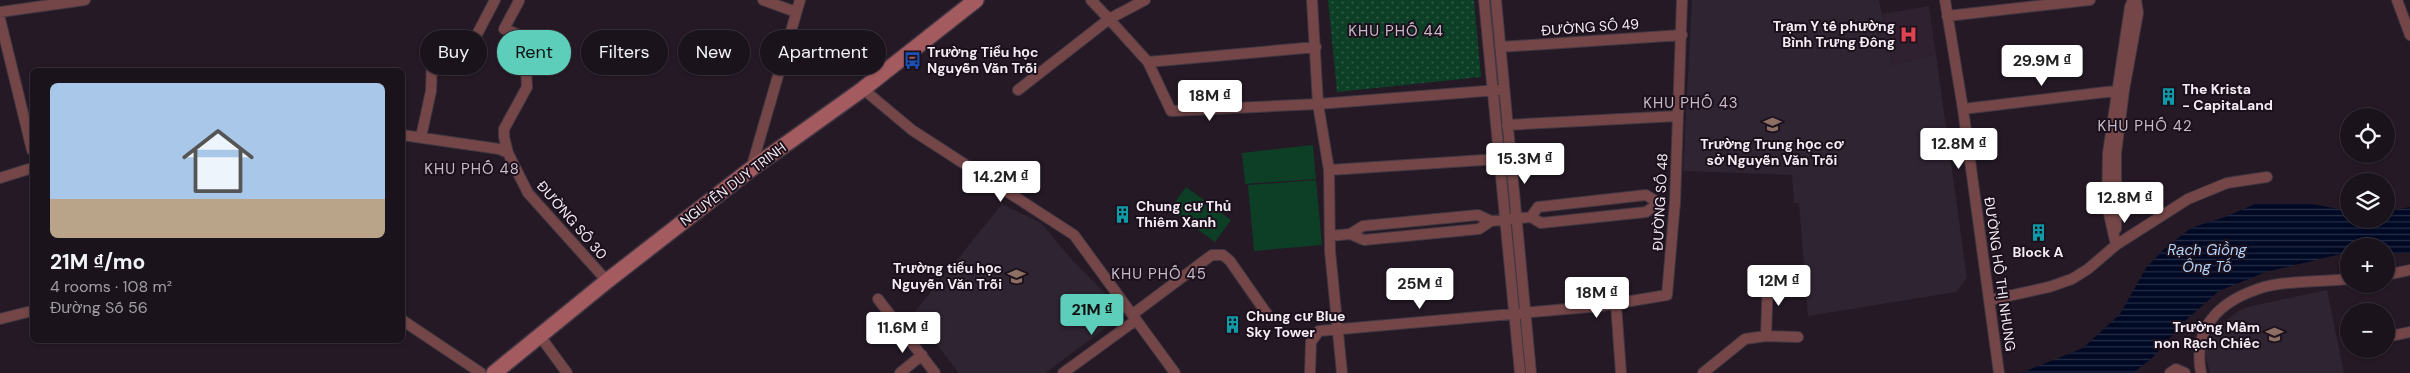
<!DOCTYPE html>
<html lang="en">
<head>
<meta charset="utf-8">
<style>
  body { margin:0; font-family:"DM Sans",sans-serif; background:#282029; color:#f1f3f6; height:100vh; display:flex; flex-direction:column; font-size:19px; white-space:nowrap }
  * { box-sizing:border-box; margin:0 }
  p { font-size:16px; color:#a09ea3 }
  .icon { flex:none; width:28px; height:28px; fill:none; stroke:currentColor; stroke-width:2; stroke-linecap:round; stroke-linejoin:round }
  .map { position:relative; flex:1; overflow:hidden }
  .panel { position:absolute; left:30px; top:68px; width:375px; height:275px; display:flex; flex-direction:column; background:#1b131c; border-radius:8px; box-shadow:0 1px 4px #0004,0 0 0 1px #39323b }
  .panel>* { flex:none }
  .hud { position:absolute; left:420px; top:30px; width:475px; height:45px; display:flex; gap:10px }
  .tools { position:absolute; left:2340px; top:108px; display:grid; gap:10px }
  .tools a { display:grid; place-items:center; width:55px; height:55px; border-radius:50%; background:#1b131c; box-shadow:0 1px 4px #0004,0 0 0 1px #39323b; font-size:25px }
  .price { position:absolute; translate:-50% -42px; padding:0 11px; border-radius:5px; background:#fff; color:#222; font-size:16px; line-height:32px; filter:drop-shadow(0 1px 2px #0008) }
  .price::after { content:''; position:absolute; left:50%; top:30px; width:15px; height:11px; margin-left:-8px; background:inherit; clip-path:polygon(0 0,100% 0,50% 100%) }
  .price.current { background:#5dceb9; color:#111 }
  ul { padding:0; list-style:none }
  li { display:grid; align-content:center; gap:10px; height:265px; padding:0 20px }
  li+li { border-top:1px solid #39323b }
  li span { display:grid; place-items:center; height:155px; border-radius:8px; color:#555 }
  li>.icon { margin-inline-start:auto }
  span .icon { width:90px; height:90px; fill:#fffc; stroke-width:1 }
  li b { font-size:21px }
  .chip { padding:0 18px; border-radius:22px; background:#1b131c; box-shadow:0 1px 4px #0004,0 0 0 1px #39323b; font-size:18px; line-height:45px }
  .chip.current { background:#5dceb9; color:#111 }
  .map>svg:first-child { display:block }
  .built { fill:#302131 }
  .education { fill:#2f2432 }
  .grass { fill:#0c3f26 }
  .park { fill:url(#park-dots) }
  .water { fill:url(#water-rules) }
  .lines { fill:none; stroke-linecap:round; stroke-linejoin:round }
  .minor-casing { stroke:#413742; stroke-width:12 }
  .secondary-casing { stroke:#413742; stroke-width:18 }
  .minor { stroke:#744647; stroke-width:10 }
  .secondary { stroke:#a45b5f; stroke-width:15 }
  .labels { text-anchor:middle; dominant-baseline:central; stroke-width:4; stroke-linejoin:round; paint-order:stroke }
  .poi-label { font-size:14px; font-weight:bold; fill:#f4ecf4; stroke:#1b101b; text-anchor:start }
  .street-label { font-size:14px; fill:#f4ecf4; stroke:#1b101b }
  .neighbourhood-label { font-size:15px; letter-spacing:1px; fill:#c9bac9; stroke:#1b101b }
  .water-label { font-size:15px; font-style:italic; fill:#b1d3fa; stroke:#1b101b }
</style>
</head>
<body>
<div class="map">
<svg width="2410" height="373" viewBox="0 0 2410 373">
  <defs>
    <pattern id="park-dots" width="8" height="8" patternUnits="userSpaceOnUse" patternTransform="scale(1.25)"><rect width="8" height="8" fill="#0c3f26"/><path d="M2 2h.1M6 6h.1" fill="none" stroke="#305b46" stroke-width="1.8" stroke-linecap="round"/></pattern>
    <pattern id="water-rules" width="6" height="5" patternUnits="userSpaceOnUse" patternTransform="scale(1.25)"><rect width="6" height="5" fill="#000924"/><path d="M0 2.5h6" fill="none" stroke="#262d44"/></pattern>
  </defs>
  <rect width="100%" height="100%" fill="#241925"/>
  <!-- built -->
  <path class="built" d="M1929 6 1936 55 1892 65 1882 14Z"/>
  <!-- education -->
  <path class="education" d="M1692 0H1879L1892 65 1936 55 1967 278 1956 292 1808 316 1799 203H1794L1792 175 1683 171Z
    M1002 204 1041 223 1072 260 1103 291 1118 319 1045 373H959L913 314Z
    M2327 290 2344 373H2210L2205 353 2209 339 2213 331 2238 311 2251 306Z"/>
  <!-- grass -->
  <path class="grass" d="M1313 145 1316 179 1245 184 1242 153Z
    M1316 180 1322 245 1254 251 1248 185Z
    M1186 187 1231 220 1215 242 1170 209Z"/>
  <!-- park -->
  <path class="park" d="M1328 0H1474L1481 77 1337 92Z"/>
  <!-- water -->
  <path class="water" d="M2255 204H2312L2349 211V219H2386V212L2410 207V252L2386 254V246H2349V252L2266 272 2219 291 2187 319 2152 358 2133 373H2021L2083 348 2120 314 2146 268 2164 249 2191 228 2225 217Z"/>
  <g class="lines">
    <defs>
      <path id="minor" d="M763 0 796 12
        M1145 0 1109 19 1148 62 1171 111 1318 104 1329 170 1330 251 1342 373
        M1312 0 1318 104 1498 90
        M1484 0 1520 373
        M1496 0 1531 373
        M1945 0 1963 109 1999 373
        M2397 0 2410 35
        M519 1 504 29 530 39 520 64 526 69 527 87 504 129V137L508 153 528 193 607 281
        M0 12 85 0
        M1947 16 2090 0
        M0 19 32 150
        M1500 47 1682 35
        M1148 62 1316 47
        M863 89 912 130 1074 235 1175 373
        M1018 90 1109 19 1091 0
        M1963 109 2123 90
        M1507 125 1678 116
        M402 135 499 149 508 153
        M421 137 431 91 432 60 437 52 473 42 495 0
        M751 169 800 0
        M1329 170 1499 159
        M0 178 32 168
        M1531 217 1538 207 1646 195 1659 203
        M1531 217 1541 223 1646 212 1659 203
        M2116 229V153L2124 90 2138 13 2136 0
        M1350 234 1363 226 1478 215 1491 221
        M1330 236 1350 234 1364 240 1479 229 1491 221 1531 217
        M2116 245 2107 205 2108 153 2130 7 2133 0
        M2386 275 2410 270
        M878 299 935 373
        M1990 300 2049 287 2072 279 2088 269 2116 245 2188 199 2227 183 2267 177
        M1616 304 1621 373
        M1133 314 1212 255H1223L1230 261 1269 317
        M0 319 32 311
        M402 320 481 373
        M540 336 567 373
        M1766 336 1768 276
        M2386 337 2410 332
        M900 373 922 355
        M1063 373 1136 320
        M1310 373 1311 342 1319 331 1601 306 1667 295 1675 202 1682 0
        M1703 373 1745 339 1766 336 1798 337
        M2170 373 2176 369 2185 373
        M2201 373C2192 326 2221 300 2264 287 2291 280 2322 282 2349 279"/>
      <path id="secondary" d="M494 373 607 281 751 169 863 89 976 0"/>
    </defs>
    <!-- minor casing -->
    <use href="#minor" class="minor-casing"/>
    <!-- secondary casing -->
    <use href="#secondary" class="secondary-casing"/>
    <!-- minor -->
    <use href="#minor" class="minor"/>
    <!-- secondary -->
    <use href="#secondary" class="secondary"/>
  </g>
  <!-- icons -->
  <defs>
    <symbol id="hospital-bare" viewBox="-9 -9 18 18"><path d="M-5-5h3v3.5h4V-5h3V5h-3V1.5h-4V5h-3Z" fill="#e0444e" stroke="#1b101b" stroke-width="2.5" paint-order="stroke"/></symbol>
    <symbol id="bus-bare" viewBox="-9 -9 18 18"><path d="M-5-6H5V4H4V6H2V4H-2V6H-4V4H-5ZM-3.5-4V0h7V-4ZM-3.5 1.2v1.5H-2V1.2ZM2 1.2v1.5H3.5V1.2Z" fill="#1a4fb4" stroke="#1b101b" stroke-width="2.5" paint-order="stroke"/></symbol>
    <symbol id="building-bare" viewBox="-9 -9 18 18"><path d="M-4-6H4V6H1V3H-1V6H-4ZM-2.5-4.3h1.7v1.8h-1.7ZM.8-4.3h1.7v1.8H.8ZM-2.5-1h1.7V.8h-1.7ZM.8-1h1.7V.8H.8Z" fill="#0f9aa8" stroke="#1b101b" stroke-width="2.5" paint-order="stroke"/></symbol>
    <symbol id="school-bare" viewBox="-9 -9 18 18"><path d="M0-5L7-2L0 1L-7-2ZM-4 1L0 2.5L4 1V4Q0 6-4 4Z" fill="#8d6e63" stroke="#1b101b" stroke-width="2.5" paint-order="stroke"/></symbol>
  </defs>
  <g fill-rule="evenodd">
    <use href="#hospital-bare" x="1896" y="22" width="25" height="25"/>
    <use href="#bus-bare" x="900" y="48" width="25" height="25"/>
    <use href="#building-bare" x="2156" y="84" width="25" height="25"/>
    <use href="#school-bare" x="1760" y="112" width="25" height="25"/>
    <use href="#building-bare" x="1110" y="202" width="25" height="25"/>
    <use href="#building-bare" x="2026" y="220" width="25" height="25"/>
    <use href="#school-bare" x="1004" y="264" width="25" height="25"/>
    <use href="#building-bare" x="1220" y="312" width="25" height="25"/>
    <use href="#school-bare" x="2262" y="322" width="25" height="25"/>
  </g>
  <g class="labels">
    <!-- poi labels -->
    <g class="poi-label">
      <text x="1895" y="26" text-anchor="end">Trạm Y tế phường<tspan x="1895" dy="16">Bình Trưng Đông</tspan></text>
      <text x="927" y="52">Trường Tiểu học<tspan x="927" dy="16">Nguyễn Văn Trỗi</tspan></text>
      <text x="2182" y="89">The Krista<tspan x="2182" dy="16">- CapitaLand</tspan></text>
      <text x="1772" y="144" text-anchor="middle">Trường Trung học cơ<tspan x="1772" dy="16">sở Nguyễn Văn Trỗi</tspan></text>
      <text x="1136" y="206">Chung cư Thủ<tspan x="1136" dy="16">Thiêm Xanh</tspan></text>
      <text x="2038" y="252" text-anchor="middle">Block A</text>
      <text x="1002" y="268" text-anchor="end">Trường tiểu học<tspan x="1002" dy="16">Nguyễn Văn Trỗi</tspan></text>
      <text x="1246" y="316">Chung cư Blue<tspan x="1246" dy="16">Sky Tower</tspan></text>
      <text x="2260" y="327" text-anchor="end">Trường Mầm<tspan x="2260" dy="16">non Rạch Chiếc</tspan></text>
    </g>
    <!-- street labels -->
    <g class="street-label">
      <text transform="translate(1590 27) rotate(-4)">ĐƯỜNG SỐ 49</text>
      <text transform="translate(733 184) rotate(-37)">NGUYỄN DUY TRINH</text>
      <text transform="translate(1660 202) rotate(-87)">ĐƯỜNG SỐ 48</text>
      <text transform="translate(572 220) rotate(49)">ĐƯỜNG SỐ 30</text>
      <text transform="translate(2000 274) rotate(82)">ĐƯỜNG HỒ THỊ NHUNG</text>
    </g>
    <!-- neighbourhood labels -->
    <g class="neighbourhood-label">
      <text x="1396" y="31">KHU PHỐ 44</text>
      <text x="1691" y="103">KHU PHỐ 43</text>
      <text x="2145" y="126">KHU PHỐ 42</text>
      <text x="472" y="169">KHU PHỐ 48</text>
      <text x="1159" y="274">KHU PHỐ 45</text>
    </g>
    <!-- water labels -->
    <g class="water-label">
      <text x="2207" y="250">Rạch Giồng<tspan x="2207" dy="17">Ông Tố</tspan></text>
    </g>
  </g>
</svg>
<div class="tools">
<a><svg class="icon" aria-label="locate" viewBox="0 0 24 24"><circle cx="12" cy="12" r="6"/><path d="M12 2v4M12 18v4M2 12h4M18 12h4"/></svg></a>
<a><svg class="icon" aria-label="layers" viewBox="0 0 24 24"><path d="M12 4l9 5-9 5-9-5zM3 14l9 5 9-5"/></svg></a>
<a>+</a>
<a>−</a>
</div>
<b class="price" style="left:2042px;top:87px">29.9M ₫</b>
<b class="price" style="left:1210px;top:122px">18M ₫</b>
<b class="price" style="left:1959px;top:170px">12.8M ₫</b>
<b class="price" style="left:1525px;top:185px">15.3M ₫</b>
<b class="price" style="left:1001px;top:203px">14.2M ₫</b>
<b class="price" style="left:2125px;top:224px">12.8M ₫</b>
<b class="price" style="left:1779px;top:307px">12M ₫</b>
<b class="price" style="left:1420px;top:310px">25M ₫</b>
<b class="price" style="left:1597px;top:319px">18M ₫</b>
<b class="price current" style="left:1092px;top:336px">21M ₫</b>
<b class="price" style="left:903px;top:354px">11.6M ₫</b>
<div class="hud">
<a class="chip">Buy</a>
<a class="chip current">Rent</a>
<a class="chip">Filters</a>
<a class="chip">New</a>
<a class="chip">Apartment</a>
</div>
<section class="panel">
<ul>
<li><span style="background:linear-gradient(#a9c7e8 75%,#b9a48a 0)"><svg class="icon" aria-label="home" viewBox="0 0 24 24"><path d="M3 11l9-7 9 7M6 9v11h12V9"/></svg></span><div><b>21M ₫/mo</b><p>4 rooms · 108 m²</p><p>Đường Số 56</p></div></li>
</ul>
</section>
</div>
</body>
</html>
